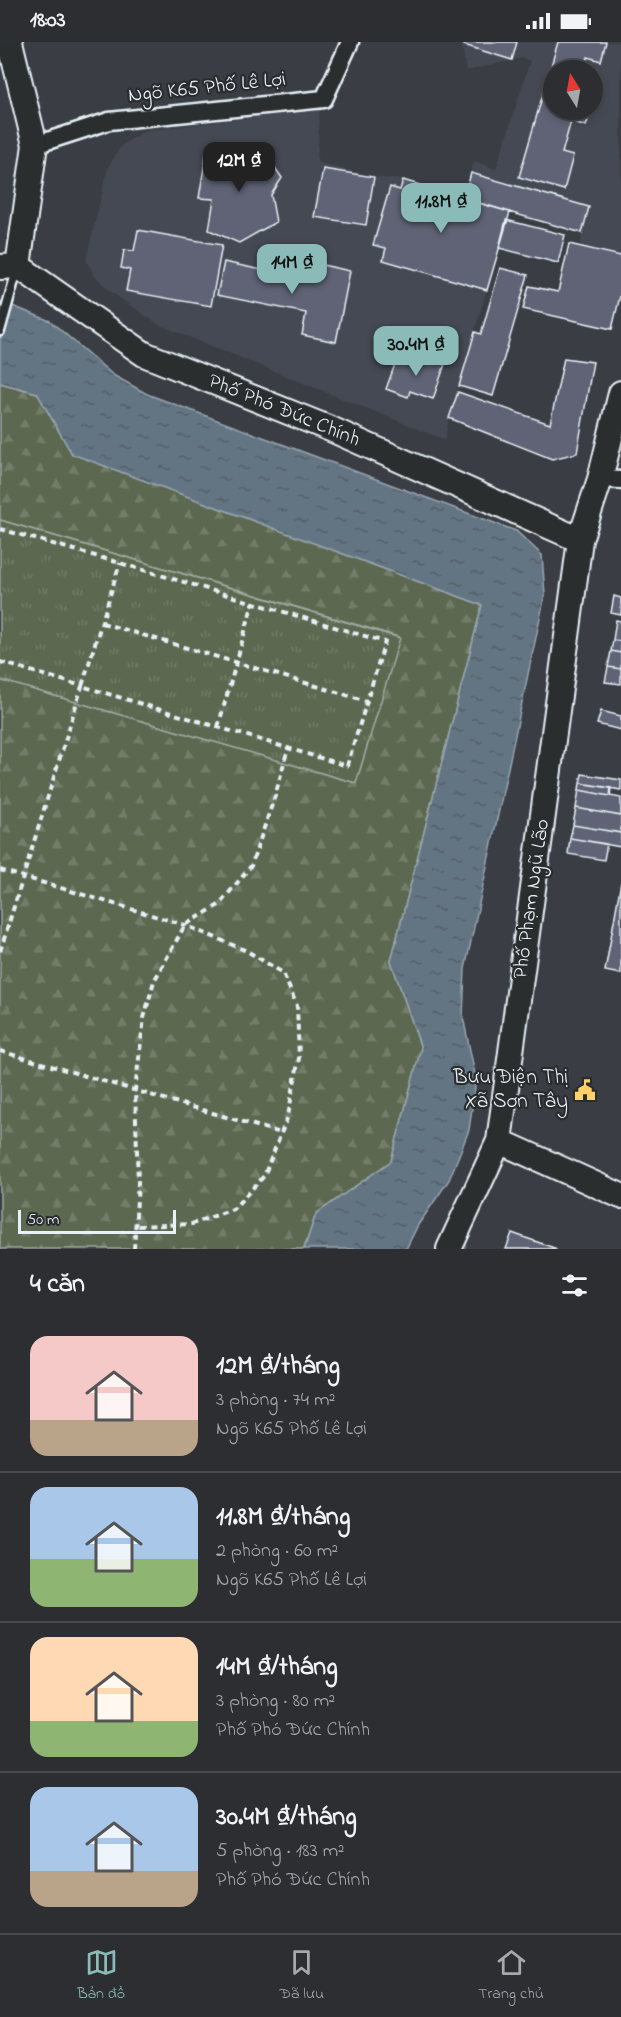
<!DOCTYPE html>
<html lang="vi">
<head>
<meta charset="utf-8">
<style>
  body { margin:0; font-family:"Indie Flower",sans-serif; background:#34363a; color:#f1f3f6; height:100vh; display:flex; flex-direction:column; font-size:22px; white-space:nowrap }
  * { box-sizing:border-box; margin:0 }
  p { font-size:20px; color:#a6a8ac }
  .icon { flex:none; width:33px; height:33px; fill:none; stroke:currentColor; stroke-width:2; stroke-linecap:round; stroke-linejoin:round }
  .map { position:relative; height:1207px; overflow:hidden }
  .panel { display:flex; flex-direction:column; background:#2c2e32; flex:1 }
  .panel>* { flex:none }
  .needle { width:39px; rotate:349deg }
  .buttons { position:absolute; left:543px; top:18px; display:grid; gap:12px }
  .buttons a { display:grid; place-items:center; width:60px; height:60px; border-radius:50%; background:#2c2e32; box-shadow:0 3px 9px #0003,0 0 0 2px #484a4d; font-size:30px }
  .scale { position:absolute; left:18px; bottom:15px; width:158px; box-sizing:border-box; padding-left:6px; border:3px solid #e8f1f8; border-top:0; font-size:16px; line-height:21px; white-space:nowrap; color:#e8f1f8; -webkit-text-stroke:4px #2a2d2e; paint-order:stroke }
  .price { position:absolute; translate:-50% -51px; padding:0 14px; border-radius:12px; background:#8bbbb9; color:#111; font-size:20px; line-height:39px; filter:drop-shadow(0 2px 3px #0008) }
  .price::after { content:''; position:absolute; left:50%; top:36px; width:18px; height:14px; margin-left:-9px; background:inherit; clip-path:polygon(0 0,100% 0,50% 100%) }
  .price.current { background:#222; color:#fff }
  ul { padding:0; list-style:none }
  li { display:flex; align-items:center; gap:18px; height:150px; padding:0 30px }
  li+li { border-top:2px solid #484a4d }
  li span { display:grid; place-items:center; flex:none; width:168px; height:120px; border-radius:18px; color:#555 }
  li>.icon { margin-inline-start:auto }
  span .icon { width:72px; height:72px; fill:#fffc; stroke-width:1 }
  li b { font-size:26px }
  h2 { display:flex; justify-content:space-between; align-items:center; height:72px; padding:0 30px; font-size:26px }
  .status { display:flex; justify-content:space-between; align-items:center; height:42px; padding:0 30px; background:#2c2e32; direction:ltr }
  .status svg { height:16px; fill:currentColor }
  .tab-bar { display:flex; justify-content:space-around; align-items:center; height:84px; border-top:2px solid #484a4d; background:#2c2e32; font-size:16px; color:#a6a8ac }
  .tab-bar a { display:grid; justify-items:center; gap:3px }
  .tab-bar .current { color:#8bbbb9 }
  .map>svg:first-child { display:block }
  .built { fill:#454852; fill-rule:evenodd }
  .forest { fill:url(#forest-firs); stroke:#a2aca4; stroke-width:1.5 }
  .park { fill:url(#park-tufts); stroke:#a2aca4; stroke-width:1.5 }
  .water { fill:url(#water-ripples); stroke:#98a6b2; stroke-width:1.5 }
  .building { fill:#5f6375; stroke:#e8f1f8; stroke-width:1.5 }
  .lines { fill:none; stroke-linecap:round; stroke-linejoin:round }
  .lane-casing { stroke:#e8f1f8; stroke-width:13 }
  .street-casing { stroke:#e8f1f8; stroke-width:21 }
  .secondary-casing { stroke:#e8f1f8; stroke-width:28 }
  .path { stroke:#e8f1f8; stroke-width:4; stroke-dasharray:6 4.5; stroke-linecap:butt }
  .lane { stroke:#2a2d2e; stroke-width:8 }
  .street { stroke:#2a2d2e; stroke-width:16 }
  .secondary { stroke:#2a2d2e; stroke-width:24 }
  .labels { text-anchor:middle; dominant-baseline:central; stroke-width:4.5; stroke-linejoin:round; paint-order:stroke }
  .street-label { font-size:21px; fill:#e8f1f8; stroke:#2a2d2e }
  .poi-label { font-size:21px; fill:#e8f1f8; stroke:#2a2d2e; text-anchor:end }
</style>
</head>
<body>
<div class="status"><b>18:03</b><svg viewBox="0 0 49 12"><path d="M0 12V9h3v3zM5 12V6h3v6zM10 12V3h3v9zM15 12V0h3v12zM26 1h20v11H26zM47 4h2v5h-2z"/></svg></div>
<div class="map">
<svg width="621" height="1207" viewBox="0 0 621 1207">
  <defs>
    <pattern id="forest-firs" width="22" height="20" patternUnits="userSpaceOnUse" patternTransform="scale(1.5)"><rect width="22" height="20" fill="#5c674f"/><path d="M5 1l3.5 6h-7zM16 11l3.5 6h-7z" fill="#737d69"/></pattern>
    <pattern id="park-tufts" width="24" height="20" patternUnits="userSpaceOnUse" patternTransform="scale(1.5)"><rect width="24" height="20" fill="#5c674f"/><path d="M3 7l-1-3M5 7V3M7 7l1-3M15 17l-1-3M17 17v-4M19 17l1-3" fill="none" stroke="#737d69"/></pattern>
    <pattern id="water-ripples" width="26" height="14" patternUnits="userSpaceOnUse" patternTransform="scale(1.5)"><rect width="26" height="14" fill="#637483"/><path d="M2 4q2-2 4 0t4 0M15 11q2-2 4 0t4 0" fill="none" stroke="#545e66"/></pattern>
  </defs>
  <rect width="100%" height="100%" fill="#3a3d43"/>
  <filter id="ink" filterUnits="userSpaceOnUse"><feTurbulence type="fractalNoise" baseFrequency=".0167" numOctaves="2"/><feDisplacementMap in="SourceGraphic" scale="12" xChannelSelector="R" yChannelSelector="G"/><feConvolveMatrix kernelMatrix="1 2 1 2 8 2 1 2 1" color-interpolation-filters="sRGB"/></filter>
  <g filter="url(#ink)">
    <!-- built -->
    <path class="built" d="M461 0H621V214L580 205 582 191 510 170 449 376 445 398 159 283 111 250 94 233 86 218 108 125 122 103 145 88 320 68 317 120 374 135 403 138 463 156 474 119 496 127 530 19 523 16 466 29ZM554 28H592V68H554Z"/>
    <!-- forest -->
    <path class="forest" d="M0 341 37 351 72 412 482 563 391 919 421 1006 391 1119 316 1172 304 1207H0V638L356 741 399 595 0 478Z"/>
    <!-- park -->
    <path class="park" d="M0 478 400 596 356 741 0 638Z"/>
    <!-- water -->
    <path class="water" d="M0 259 50 279 113 333 147 352 516 489 542 513 545 553 465 927 463 975 476 1037 469 1088 449 1138 418 1183 406 1207H304L316 1172 391 1119 421 1006 391 919 482 563 72 412 37 351 0 341Z"/>
    <!-- building -->
    <path class="building" d="M465 0H517L512 18 464 3Z
      M558 0H606L601 19 588 15 585 28H554V68H591L586 84 571 79 562 111 573 114 564 148 519 135Z
      M207 107 268 115 282 136 271 153 276 180 239 201 209 188 214 157 199 156Z
      M323 127 374 135 366 183 314 175Z
      M471 131 589 165 582 191 464 157Z
      M403 138 510 170 487 248 383 218 386 206 373 203 390 145 400 148Z
      M506 178 565 193 558 221 499 206Z
      M138 188 222 203 211 264 126 249 130 228 121 226 124 208 134 209Z
      M569 202 621 214V250L612 287 523 267 529 244 558 250Z
      M224 220 315 239 318 222 350 229 336 300 302 293 306 271 217 253Z
      M500 226 528 233 493 354 459 344 475 290 481 292Z
      M398 314 421 322 424 315 445 322 433 357 410 349 408 355 386 347Z
      M564 316 593 320 577 411 552 417 449 376 458 350 550 382Z
      M614 554 621 556V573L611 571Z
      M616 578 621 579V599L613 598Z
      M613 598 621 599V611L611 609Z
      M611 609 621 611V627L608 625Z
      M608 625 621 627V642L605 640Z
      M601 669 621 674V688L597 682Z
      M582 732 621 738V748L580 741Z
      M580 741 611 746 610 754 579 748Z
      M579 748 621 756V774L576 766Z
      M576 766 621 774V791L573 783Z
      M573 783 621 791V805L570 796Z
      M570 796 607 802 604 818 568 812Z
      M621 840V932L605 929Z
      M512 1191 557 1207H506Z"/>
    <g class="lines">
      <defs>
        <path id="lane" d="M0 289 17 228"/>
        <path id="street" d="M35 103 109 79 324 57 350 0
          M600 437 621 438"/>
        <path id="secondary" d="M10 0 35 103 18 224
          M0 225 18 224 144 312 333 388 580 498
          M499 1099 621 1154
          M449 1207 499 1099 580 498 600 437 621 351"/>
      </defs>
      <!-- lane casing -->
      <use href="#lane" class="lane-casing"/>
      <!-- street casing -->
      <use href="#street" class="street-casing"/>
      <!-- secondary casing -->
      <use href="#secondary" class="secondary-casing"/>
      <!-- path -->
      <path class="path" d="M0 487 120 521 385 600 347 724 82 644 120 521
        M102 581 367 659
        M0 620 82 644 0 910
        M218 685 253 561
        M0 828 185 883 247 909 283 931 297 964 299 1016 288 1074 264 1134 233 1167 192 1182 136 1184
        M0 1009 281 1091
        M134 1207 138 1141 135 1048 144 976 154 939 185 883 219 863 251 824 276 751 288 706"/>
      <!-- lane -->
      <use href="#lane" class="lane"/>
      <!-- street -->
      <use href="#street" class="street"/>
      <!-- secondary -->
      <use href="#secondary" class="secondary"/>
    </g>
  </g>
  <!-- icons -->
  <defs>
    <symbol id="civic-bare" viewBox="-9 -9 18 18"><path d="M-.6-6.5H3V-4.5H.6V-3L4-1V1h2V6H-6V1h2V-1L-.6-3ZM-1.2 2.5V6h2.4V2.5Z" fill="#ffd166" stroke="#2a2d2e" stroke-width="2.5" paint-order="stroke"/></symbol>
  </defs>
  <g fill-rule="evenodd">
    <use href="#civic-bare" x="570" y="1033" width="30" height="30"/>
  </g>
  <g class="labels">
    <!-- street labels -->
    <g class="street-label">
      <text transform="translate(207 46) rotate(-6)">Ngõ K65 Phố Lê Lợi</text>
      <text transform="translate(284 369) rotate(22)">Phố Phó Đức Chính</text>
      <text transform="translate(532 857) rotate(-82)">Phố Phạm Ngũ Lão</text>
    </g>
    <!-- poi labels -->
    <g class="poi-label">
      <text x="568" y="1036">Bưu Điện Thị<tspan x="568" dy="24">Xã Sơn Tây</tspan></text>
    </g>
  </g>
</svg>
<div class="buttons">
<a><svg class="needle" viewBox="-14 -14 28 28"><path d="M0-13l5 13h-10z" fill="#e53935"/><path d="M0 13l5-13h-10z" fill="#a6a8ac"/></svg></a>
</div>
<div class="scale">50 m</div>
<b class="price current" style="left:239px;top:151px">12M ₫</b>
<b class="price" style="left:441px;top:192px">11.8M ₫</b>
<b class="price" style="left:292px;top:253px">14M ₫</b>
<b class="price" style="left:416px;top:335px">30.4M ₫</b>
</div>
<section class="panel">
<h2>4 căn<svg class="icon" aria-label="filters" viewBox="0 0 24 24"><path d="M4 7h16M4 17h16"/><circle cx="9" cy="7" r="2"/><circle cx="15" cy="17" r="2"/></svg></h2>
<ul>
<li><span style="background:linear-gradient(#f6c9c9 70%,#b9a48a 0)"><svg class="icon" aria-label="home" viewBox="0 0 24 24"><path d="M3 11l9-7 9 7M6 9v11h12V9"/></svg></span><div><b>12M ₫/tháng</b><p>3 phòng · 74 m²</p><p>Ngõ K65 Phố Lê Lợi</p></div></li>
<li><span style="background:linear-gradient(#a9c7e8 60%,#8fb573 0)"><svg class="icon" aria-label="home" viewBox="0 0 24 24"><path d="M3 11l9-7 9 7M6 9v11h12V9"/></svg></span><div><b>11.8M ₫/tháng</b><p>2 phòng · 60 m²</p><p>Ngõ K65 Phố Lê Lợi</p></div></li>
<li><span style="background:linear-gradient(#ffd9b3 70%,#8fb573 0)"><svg class="icon" aria-label="home" viewBox="0 0 24 24"><path d="M3 11l9-7 9 7M6 9v11h12V9"/></svg></span><div><b>14M ₫/tháng</b><p>3 phòng · 80 m²</p><p>Phố Phó Đức Chính</p></div></li>
<li><span style="background:linear-gradient(#a9c7e8 70%,#b9a48a 0)"><svg class="icon" aria-label="home" viewBox="0 0 24 24"><path d="M3 11l9-7 9 7M6 9v11h12V9"/></svg></span><div><b>30.4M ₫/tháng</b><p>5 phòng · 183 m²</p><p>Phố Phó Đức Chính</p></div></li>
</ul>
</section>
<nav class="tab-bar">
<a class="current"><svg class="icon" aria-label="map" viewBox="0 0 24 24"><path d="M3 6l6-2 6 2 6-2v14l-6 2-6-2-6 2zM9 4v14M15 6v14"/></svg>Bản đồ</a>
<a><svg class="icon" aria-label="saved" viewBox="0 0 24 24"><path d="M7 4h10v16l-5-4-5 4z"/></svg>Đã lưu</a>
<a><svg class="icon" aria-label="home" viewBox="0 0 24 24"><path d="M3 11l9-7 9 7M6 9v11h12V9"/></svg>Trang chủ</a>
</nav>
</body>
</html>
